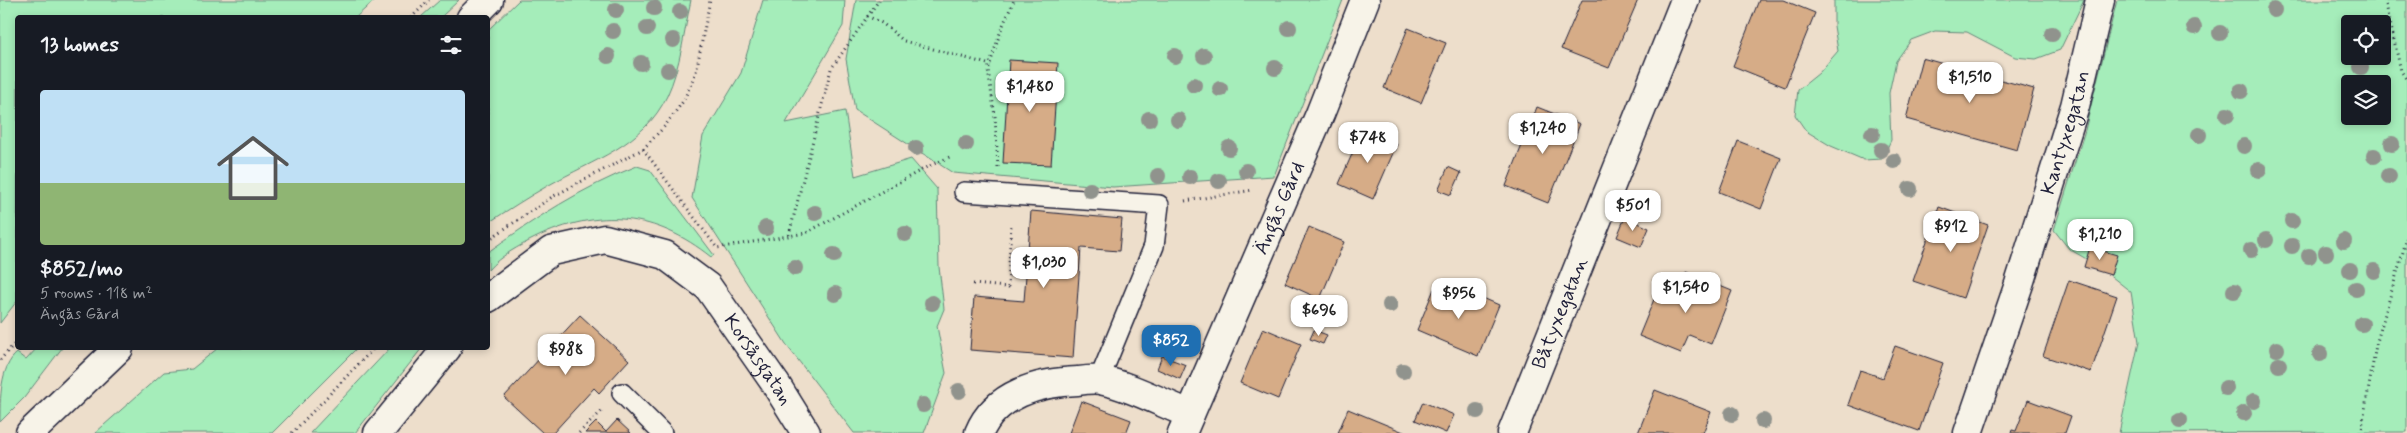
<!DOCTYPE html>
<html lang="en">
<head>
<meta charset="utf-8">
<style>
  body { margin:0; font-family:Mynerve,sans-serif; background:#242831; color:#f1f3f6; height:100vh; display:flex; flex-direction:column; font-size:19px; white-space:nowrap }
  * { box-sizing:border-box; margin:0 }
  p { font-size:16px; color:#9ea1a6 }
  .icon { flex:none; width:28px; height:28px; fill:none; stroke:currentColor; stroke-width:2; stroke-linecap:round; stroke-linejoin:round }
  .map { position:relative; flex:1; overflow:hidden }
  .details { position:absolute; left:15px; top:15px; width:475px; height:335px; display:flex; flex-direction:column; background:#171b24; border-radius:5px; box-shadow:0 2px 8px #0003 }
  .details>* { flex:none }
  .buttons { position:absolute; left:2341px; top:15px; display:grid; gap:10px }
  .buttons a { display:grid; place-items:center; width:50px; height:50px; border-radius:5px; background:#171b24; box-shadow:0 2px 8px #0003; font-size:25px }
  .price { position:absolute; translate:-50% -42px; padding:0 11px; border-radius:10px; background:#fff; color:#222; font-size:16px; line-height:32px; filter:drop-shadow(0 1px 2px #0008) }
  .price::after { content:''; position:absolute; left:50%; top:30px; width:15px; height:11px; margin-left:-8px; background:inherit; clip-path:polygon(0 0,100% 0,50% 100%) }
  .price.on { background:#1f6fb2; color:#fff }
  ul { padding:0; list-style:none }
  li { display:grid; align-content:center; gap:10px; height:265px; padding:0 25px }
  li span { display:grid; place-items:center; height:155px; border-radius:5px; color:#555 }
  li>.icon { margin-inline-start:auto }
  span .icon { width:90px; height:90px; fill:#fffc; stroke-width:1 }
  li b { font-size:21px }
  h2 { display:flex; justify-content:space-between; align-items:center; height:60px; padding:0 25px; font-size:21px }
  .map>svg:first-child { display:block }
  .green { fill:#a5edba; stroke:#64887a; fill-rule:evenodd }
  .building { fill:#d6ac87; stroke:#22223b }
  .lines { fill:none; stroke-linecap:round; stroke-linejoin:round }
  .lane-casing { stroke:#22223b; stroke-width:22 }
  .street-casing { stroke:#22223b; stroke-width:31 }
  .secondary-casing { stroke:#22223b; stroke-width:31 }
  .path { stroke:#22223b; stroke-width:3; stroke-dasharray:1 4; stroke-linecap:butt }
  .lane { stroke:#f7f3e8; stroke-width:19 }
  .street { stroke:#f7f3e8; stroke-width:28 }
  .secondary { stroke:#f7f3e8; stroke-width:28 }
  .tree { fill:#90938d }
  .labels { text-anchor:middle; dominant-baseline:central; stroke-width:5; stroke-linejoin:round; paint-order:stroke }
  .street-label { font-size:20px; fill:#22223b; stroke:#f7f3e8 }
</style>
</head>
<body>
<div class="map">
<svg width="2407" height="433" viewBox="0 0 2407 433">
  <rect width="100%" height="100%" fill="#eddecb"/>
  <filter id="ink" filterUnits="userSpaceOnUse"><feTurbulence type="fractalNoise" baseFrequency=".02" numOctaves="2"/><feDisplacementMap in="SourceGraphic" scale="10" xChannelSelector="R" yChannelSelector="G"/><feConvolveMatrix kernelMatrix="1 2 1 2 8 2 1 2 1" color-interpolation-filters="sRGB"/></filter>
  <g filter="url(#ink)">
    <!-- green -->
    <path class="green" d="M0 0H375L356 17 18 18 17 301 0 323Z
      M440 0H459L441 17H421Z
      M519 0H691C684 31 681 66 667 96 644 145 593 160 549 185 528 197 508 210 488 223V30Z
      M763 0H845L843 26 786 123 845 111 855 176 911 159 937 189 939 267 944 309 937 326 946 373 924 433H854L788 347 692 198 703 136 741 73Z
      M856 0H1343L1274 176 1113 187 953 173 855 110 846 59Z
      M1834 0H2084L2060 50 2036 59 2015 57 1967 32 1935 31 1911 40 1896 61 1889 93 1891 140 1882 159 1864 160 1831 146 1806 131 1795 115 1798 90 1819 73 1838 51 1834 26Z
      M2117 0H2407V432L2119 433 2139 342 2131 292 2097 265 2069 249 2054 230 2085 130ZM2350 24H2382V56H2350ZM2350 84H2382V116H2350Z
      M637 166 650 170 714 255 711 257C656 213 599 207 535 238 519 246 500 256 488 270V252C534 219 583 187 637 166Z
      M37 348H62L24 398 0 422C0 399 0 367 17 353L26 360Z
      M218 348H357L272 433H95L164 372 192 369Z
      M390 348H422L355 433H310Z"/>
    <!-- building -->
    <path class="building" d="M1582 0H1638L1609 68 1561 49Z
      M1759 0H1783L1815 13 1785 87 1733 66Z
      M1408 28 1446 43 1421 103 1384 88Z
      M1922 58 2034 89 2017 150 1906 119Z
      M1009 60 1058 63 1051 165 1003 163Z
      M1537 107 1580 124 1548 203 1506 186Z
      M1363 129 1397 144 1373 199 1339 184Z
      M1738 141 1781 158 1761 209 1719 192Z
      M1448 167 1461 173 1451 195 1438 190Z
      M1939 207 1988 225 1963 298 1913 281Z
      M1031 211 1122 219 1119 251 1081 248 1073 358 970 350 974 297 1024 301Z
      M1625 217 1649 228 1641 247 1617 237Z
      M1309 227 1344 242 1320 299 1285 283Z
      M2090 247 2117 255 2111 275 2084 267Z
      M1686 272 1732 291 1711 344 1689 335 1681 353 1639 336 1657 292 1675 299Z
      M2069 280 2117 296 2091 372 2043 356Z
      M1434 289 1465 302 1469 292 1499 305 1478 356 1417 330Z
      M580 315 629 360 599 393 594 388 553 433H543L504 397Z
      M1263 328 1301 344 1278 399 1240 383Z
      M1314 330 1327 335 1323 344 1310 339Z
      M1895 346 1943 363 1919 431 1848 405 1860 370 1883 378Z
      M1162 356 1186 365 1180 379 1157 369Z
      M1655 390 1711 412 1703 433H1638Z
      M2028 400 2071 416 2065 433H2011L2012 430 2016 431Z
      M1081 401 1131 420 1126 433H1069Z
      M1423 402 1454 415 1446 433 1415 420Z
      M1348 409 1406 433H1338Z
      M617 420 631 433H585L596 422 606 432Z"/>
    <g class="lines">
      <defs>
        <path id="lane" d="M964 192 1159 205 1154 246 1099 380
          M622 393 662 433"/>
        <g id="street">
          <path id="s1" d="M488 298 551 251 605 239 665 255 708 287 775 383 806 433"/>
          <path d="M378 433 447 348"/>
          <path d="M979 433C995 394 1039 382 1078 381 1085 380 1093 379 1100 380 1131 386 1161 403 1190 414"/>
          <path id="s2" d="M1182 433 1320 114 1365 0"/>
          <path id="s3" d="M1512 433 1685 0"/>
          <path id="s4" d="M1968 433 2019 284 2075 106 2100 0"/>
        </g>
        <path id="secondary" d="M471 18 489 0
          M30 433 119 348"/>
      </defs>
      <!-- lane casing -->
      <use href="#lane" class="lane-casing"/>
      <!-- street casing -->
      <use href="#street" class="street-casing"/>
      <!-- secondary casing -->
      <use href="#secondary" class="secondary-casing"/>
      <!-- path -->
      <path class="path" d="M2385 0 2401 71 2407 80
        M867 16 882 23 904 41 991 65
        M411 18 429 0
        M643 149 717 248 806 233 927 167 952 156
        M998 167 995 116 988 70 1001 30 1014 0
        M1185 201 1253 190
        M789 235 831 69 879 0
        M488 240 552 197 643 149 665 126 684 100 696 72 710 0
        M973 284 1008 287 1011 223
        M0 360 18 340
        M292 433 374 348
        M579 433 603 410
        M2361 433 2376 345 2407 238"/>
      <!-- lane -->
      <use href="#lane" class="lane"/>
      <!-- street -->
      <use href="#street" class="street"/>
      <!-- secondary -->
      <use href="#secondary" class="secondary"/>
    </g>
    <!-- trees -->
    <g class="tree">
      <circle cx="654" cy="8" r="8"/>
      <circle cx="616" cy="10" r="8"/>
      <circle cx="2274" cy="10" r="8"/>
      <circle cx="680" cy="12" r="8"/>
      <circle cx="2194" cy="27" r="8"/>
      <circle cx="647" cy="28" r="8"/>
      <circle cx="1289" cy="28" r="8"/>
      <circle cx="613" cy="31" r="8"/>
      <circle cx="2220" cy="33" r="8"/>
      <circle cx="2052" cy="34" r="8"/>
      <circle cx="673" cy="40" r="8"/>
      <circle cx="608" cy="56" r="8"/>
      <circle cx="1175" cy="56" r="8"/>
      <circle cx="1204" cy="56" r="8"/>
      <circle cx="641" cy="63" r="8"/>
      <circle cx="2361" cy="67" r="8"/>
      <circle cx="1275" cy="68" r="8"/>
      <circle cx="668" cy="70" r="8"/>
      <circle cx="1194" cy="85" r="8"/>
      <circle cx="1220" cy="89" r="8"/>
      <circle cx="2241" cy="91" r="8"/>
      <circle cx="2227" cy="115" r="8"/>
      <circle cx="1149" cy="119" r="8"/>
      <circle cx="1178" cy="120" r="8"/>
      <circle cx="1872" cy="134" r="8"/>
      <circle cx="2199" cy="135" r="8"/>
      <circle cx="966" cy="144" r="8"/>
      <circle cx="2392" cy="144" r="8"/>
      <circle cx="2244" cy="146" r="8"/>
      <circle cx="916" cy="148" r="8"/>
      <circle cx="1229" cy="148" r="8"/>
      <circle cx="1881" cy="150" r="8"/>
      <circle cx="2374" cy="156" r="8"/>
      <circle cx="1894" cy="161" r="8"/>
      <circle cx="2259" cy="170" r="8"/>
      <circle cx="1246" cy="171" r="8"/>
      <circle cx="1158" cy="176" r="8"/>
      <circle cx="2389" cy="176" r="8"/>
      <circle cx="1190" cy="177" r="8"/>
      <circle cx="1219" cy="181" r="8"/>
      <circle cx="1910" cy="189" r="8"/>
      <circle cx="1090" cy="190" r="8"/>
      <circle cx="815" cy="213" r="8"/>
      <circle cx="2292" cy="221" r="8"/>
      <circle cx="766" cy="228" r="8"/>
      <circle cx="905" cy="234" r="8"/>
      <circle cx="2266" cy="240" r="8"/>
      <circle cx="2344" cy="241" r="8"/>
      <circle cx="2292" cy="246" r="8"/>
      <circle cx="2251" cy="250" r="8"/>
      <circle cx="2326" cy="253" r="8"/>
      <circle cx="834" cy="255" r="8"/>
      <circle cx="2309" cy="256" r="8"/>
      <circle cx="795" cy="268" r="8"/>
      <circle cx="2350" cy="270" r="8"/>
      <circle cx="2374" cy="271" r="8"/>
      <circle cx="2356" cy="289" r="8"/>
      <circle cx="2234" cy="291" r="8"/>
      <circle cx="835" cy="294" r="8"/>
      <circle cx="932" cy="303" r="8"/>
      <circle cx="1390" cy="305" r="8"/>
      <circle cx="2362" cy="324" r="8"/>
      <circle cx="2277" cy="349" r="8"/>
      <circle cx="2320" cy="354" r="8"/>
      <circle cx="2279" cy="365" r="8"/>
      <circle cx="1403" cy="371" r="8"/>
      <circle cx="2226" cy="388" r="8"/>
      <circle cx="959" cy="391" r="8"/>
      <circle cx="2254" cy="401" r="8"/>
      <circle cx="923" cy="405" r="8"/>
      <circle cx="1477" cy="411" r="8"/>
      <circle cx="2244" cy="413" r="8"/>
      <circle cx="1732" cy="414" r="8"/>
      <circle cx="2180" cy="420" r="8"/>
      <circle cx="1763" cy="421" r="8"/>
    </g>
  </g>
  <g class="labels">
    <!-- street labels -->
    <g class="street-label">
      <text stroke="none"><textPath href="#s4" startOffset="316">Kantyxegatan</textPath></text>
      <text stroke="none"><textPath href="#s2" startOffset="245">Ängås Gård</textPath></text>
      <text stroke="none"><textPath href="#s3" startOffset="129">Båtyxegatan</textPath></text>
      <text stroke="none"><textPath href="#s1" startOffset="338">Korsåsgatan</textPath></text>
    </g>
  </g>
</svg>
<div class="buttons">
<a><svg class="icon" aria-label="locate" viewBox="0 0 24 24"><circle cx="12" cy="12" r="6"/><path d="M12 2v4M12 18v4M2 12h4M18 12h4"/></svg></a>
<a><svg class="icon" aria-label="layers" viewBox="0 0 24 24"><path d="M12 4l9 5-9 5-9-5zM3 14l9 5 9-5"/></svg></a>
</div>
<b class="price" style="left:1970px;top:104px">$1,510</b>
<b class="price" style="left:1030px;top:113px">$1,480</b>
<b class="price" style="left:1543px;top:155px">$1,240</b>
<b class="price" style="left:1368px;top:164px">$748</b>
<b class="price" style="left:1633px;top:232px">$501</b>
<b class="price" style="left:1951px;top:253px">$912</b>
<b class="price" style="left:2100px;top:261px">$1,210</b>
<b class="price" style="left:1044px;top:289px">$1,030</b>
<b class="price" style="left:1686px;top:314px">$1,540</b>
<b class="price" style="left:1459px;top:320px">$956</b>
<b class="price" style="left:1319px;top:337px">$696</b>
<b class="price on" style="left:1171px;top:367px">$852</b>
<b class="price" style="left:566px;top:376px">$988</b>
<section class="details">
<h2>13 homes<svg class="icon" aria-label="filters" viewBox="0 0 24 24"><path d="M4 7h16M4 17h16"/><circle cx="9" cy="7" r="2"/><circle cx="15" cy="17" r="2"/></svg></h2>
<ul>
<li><span style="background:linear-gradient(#bfe0f5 60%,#8fb573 0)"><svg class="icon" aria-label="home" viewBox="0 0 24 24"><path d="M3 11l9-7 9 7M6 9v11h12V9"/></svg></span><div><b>$852/mo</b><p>5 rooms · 118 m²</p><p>Ängås Gård</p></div></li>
</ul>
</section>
</div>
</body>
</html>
